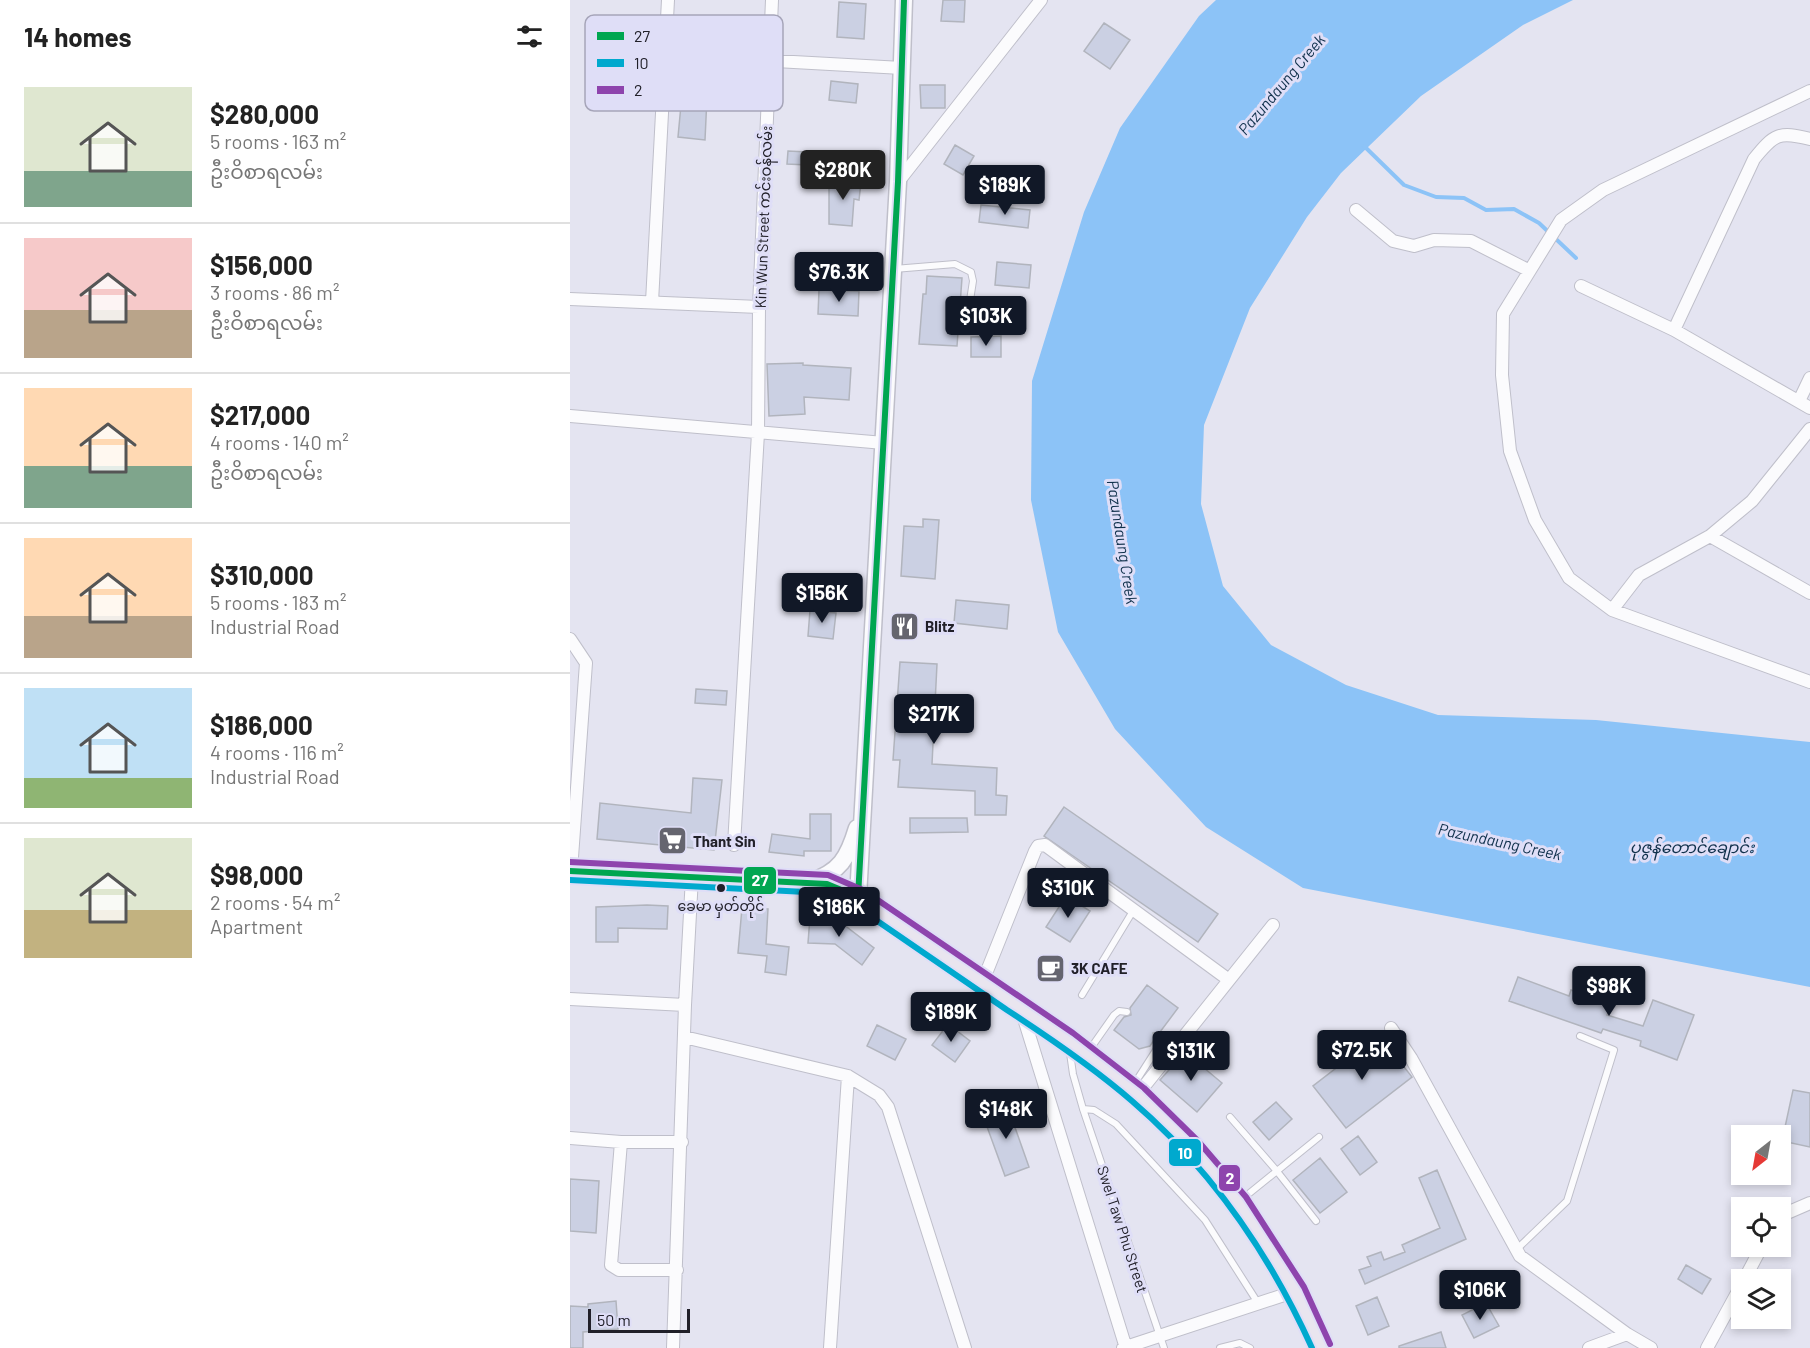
<!DOCTYPE html>
<html lang="en">
<head>
<meta charset="utf-8">
<style>
  body { margin:0; font-family:Barlow,"Noto Sans Myanmar",sans-serif; background:#f6f6f6; color:#222; height:100vh; display:flex; flex-direction:column; font-size:22px; white-space:nowrap }
  * { box-sizing:border-box; margin:0 }
  p { font-size:20px; color:#767676 }
  .icon { flex:none; width:33px; height:33px; fill:none; stroke:currentColor; stroke-width:2; stroke-linecap:round; stroke-linejoin:round }
  .map { position:relative; flex:1; overflow:hidden }
  .panel { display:flex; flex-direction:column; background:#fff; width:570px }
  .panel>* { flex:none }
  .needle { width:39px; rotate:211deg }
  .controls { position:absolute; left:1161px; top:1125px; display:grid; gap:12px }
  .controls a { display:grid; place-items:center; width:60px; height:60px; border-radius:0px; background:#fff; box-shadow:0 3px 9px #0003; font-size:30px }
  .scale { position:absolute; left:18px; bottom:15px; width:102px; box-sizing:border-box; padding-left:6px; border:3px solid #212029; border-top:0; font-size:16px; line-height:21px; white-space:nowrap; color:#212029; -webkit-text-stroke:4px #dfdef7; paint-order:stroke }
  .price { position:absolute; translate:-50% -51px; padding:0 14px; border-radius:6px; background:#111827; color:#fff; font-size:20px; line-height:39px; filter:drop-shadow(0 2px 3px #0008) }
  .price::after { content:''; position:absolute; left:50%; top:36px; width:18px; height:14px; margin-left:-9px; background:inherit; clip-path:polygon(0 0,100% 0,50% 100%) }
  .price.active { background:#222; color:#fff }
  ul { padding:0; list-style:none }
  li { display:flex; align-items:center; gap:18px; height:150px; padding:0 24px }
  li+li { border-top:2px solid #e0e0e0 }
  li span { display:grid; place-items:center; flex:none; width:168px; height:120px; border-radius:0px; color:#555 }
  li>.icon { margin-inline-start:auto }
  span .icon { width:72px; height:72px; fill:#fffc; stroke-width:1 }
  li b { font-size:26px }
  h2 { display:flex; justify-content:space-between; align-items:center; height:72px; padding:0 24px; font-size:26px }
  main { display:flex; flex:1; min-height:0 }
  .map>svg:first-child { display:block }
  .water { fill:#8cc3f7 }
  .lines { fill:none; stroke-linecap:round; stroke-linejoin:round }
  .stream { stroke:#8cc3f7; stroke-width:4 }
  .building { fill:#cbd0e3; stroke:#b1b4bd; stroke-width:1.5 }
  .lane-casing { stroke:#bfbfca; stroke-width:8 }
  .street-casing { stroke:#bfbfca; stroke-width:14 }
  .secondary-casing { stroke:#bfbfca; stroke-width:19 }
  .primary-casing { stroke:#c1c0c7; stroke-width:22 }
  .lane { stroke:#fbfbfd; stroke-width:6 }
  .street { stroke:#fbfbfd; stroke-width:12 }
  .secondary { stroke:#fbfbfd; stroke-width:16 }
  .primary { stroke:#e9e5ef; stroke-width:20 }
  .bus-1-casing { stroke:#dfdef7; stroke-width:10 }
  .bus-2-casing { stroke:#dfdef7; stroke-width:10 }
  .bus-3-casing { stroke:#dfdef7; stroke-width:10 }
  .bus-1 { stroke:#00a651; stroke-width:6 }
  .bus-2 { stroke:#00a9ce; stroke-width:6 }
  .bus-3 { stroke:#8e44ad; stroke-width:6 }
  .bus-dot { fill:#212029; stroke:#dfdef7; stroke-width:2 }
  .labels { text-anchor:middle; dominant-baseline:central; stroke-width:6; stroke-linejoin:round; paint-order:stroke }
  .bus-label { font-size:14px; fill:#212029; stroke:#dfdef7 }
  .street-label { font-size:15px; fill:#212029; stroke:#dfdef7 }
  .poi-label { font-size:15px; font-weight:bold; fill:#212029; stroke:#dfdef7; text-anchor:start }
  .water-label { font-size:16px; font-style:italic; fill:#0f304b; stroke:#dfdef7 }
  .key { fill:#dfdef7; stroke:#a6a5b9; stroke-width:1.5 }
  .key-label { font-size:16px; fill:#212029 }
  .line-badge { stroke:#dfdef7; stroke-width:2 }
  .badge-label { font-size:16px; text-anchor:middle; font-weight:bold; fill:#fff }
</style>
</head>
<body>
<main>
<section class="panel">
<h2>14 homes<svg class="icon" aria-label="filters" viewBox="0 0 24 24"><path d="M4 7h16M4 17h16"/><circle cx="9" cy="7" r="2"/><circle cx="15" cy="17" r="2"/></svg></h2>
<ul>
<li><span style="background:linear-gradient(#dfe7d0 70%,#7fa58c 0)"><svg class="icon" aria-label="home" viewBox="0 0 24 24"><path d="M3 11l9-7 9 7M6 9v11h12V9"/></svg></span><div><b>$280,000</b><p>5 rooms · 163 m²</p><p>ဦးဝိစာရလမ်း</p></div></li>
<li><span style="background:linear-gradient(#f6c9c9 60%,#b9a48a 0)"><svg class="icon" aria-label="home" viewBox="0 0 24 24"><path d="M3 11l9-7 9 7M6 9v11h12V9"/></svg></span><div><b>$156,000</b><p>3 rooms · 86 m²</p><p>ဦးဝိစာရလမ်း</p></div></li>
<li><span style="background:linear-gradient(#ffd9b3 65%,#7fa58c 0)"><svg class="icon" aria-label="home" viewBox="0 0 24 24"><path d="M3 11l9-7 9 7M6 9v11h12V9"/></svg></span><div><b>$217,000</b><p>4 rooms · 140 m²</p><p>ဦးဝိစာရလမ်း</p></div></li>
<li><span style="background:linear-gradient(#ffd9b3 65%,#b9a48a 0)"><svg class="icon" aria-label="home" viewBox="0 0 24 24"><path d="M3 11l9-7 9 7M6 9v11h12V9"/></svg></span><div><b>$310,000</b><p>5 rooms · 183 m²</p><p>Industrial Road</p></div></li>
<li><span style="background:linear-gradient(#bfe0f5 75%,#8fb573 0)"><svg class="icon" aria-label="home" viewBox="0 0 24 24"><path d="M3 11l9-7 9 7M6 9v11h12V9"/></svg></span><div><b>$186,000</b><p>4 rooms · 116 m²</p><p>Industrial Road</p></div></li>
<li><span style="background:linear-gradient(#dfe7d0 60%,#c2b280 0)"><svg class="icon" aria-label="home" viewBox="0 0 24 24"><path d="M3 11l9-7 9 7M6 9v11h12V9"/></svg></span><div><b>$98,000</b><p>2 rooms · 54 m²</p><p>Apartment</p></div></li>
</ul>
</section>
<div class="map">
<svg width="1240" height="1348" viewBox="0 0 1240 1348">
  <rect width="100%" height="100%" fill="#e4e4f1"/>
  <!-- water -->
  <path class="water" d="M646 0H1003L953 25 851 96 771 173 737 217 680 308 634 425 631 504 653 586 701 645 776 685 868 715 1026 720 1240 742V987L733 888 636 827 545 729 488 632 461 500 462 381 514 212 550 128 629 16Z"/>
  <g class="lines">
    <!-- stream -->
    <path class="stream" d="M794 146 834 185 866 197 894 198 916 210 944 209 969 223 1006 258"/>
  </g>
  <!-- building -->
  <path class="building" d="M373 0H395L394 22 371 21Z
    M269 2 296 4 294 39 267 37Z
    M534 23 560 40 540 69 514 51Z
    M114 71 137 76 133 96 137 97 135 140 108 137 111 105 108 104Z
    M261 81 288 84 286 103 259 100Z
    M350 85H375V108H351Z
    M385 145 404 156 393 175 374 164Z
    M218 151 237 152V165L217 164Z
    M259 177 291 182 289 200 284 199 282 226 259 224Z
    M411 205 460 210 458 228 409 222Z
    M256 254 283 256 282 271 255 268Z
    M427 262 461 265 459 288 425 285Z
    M357 276 392 278 387 346 349 344 353 294H356Z
    M249 290 289 291 288 316 248 314Z
    M431 336V357H401V337Z
    M233 363V365L281 368 279 400 234 397 235 414 199 416 197 364Z
    M353 519 369 520 365 579 331 576 334 526 353 527Z
    M386 600 439 605 437 629 384 623Z
    M240 610 266 613 263 639 238 636Z
    M330 662 367 664 362 764 427 768 426 795 437 796 436 815H405V791L328 787 330 760H323Z
    M126 689 157 691 156 705 125 703Z
    M123 778 152 780 144 850 27 839 30 803 121 813Z
    M494 807 648 914 628 942 474 836Z
    M240 814H261V851H234V856L199 852 202 834 240 839Z
    M340 818H397L398 832 340 833Z
    M496 896 520 911 500 942 476 927Z
    M77 905 98 906 97 929 48 928V942H26V907Z
    M172 908 198 909 196 944 219 947 216 975 195 972 197 956 168 953Z
    M240 917 265 918 304 948 292 965 265 944 238 943Z
    M948 977 999 996 1001 990 1041 1004 1037 1015 1073 1026 1083 1000 1124 1015 1107 1060 1070 1046 1071 1041 1033 1029 1031 1033 939 1001Z
    M577 985 608 1008 590 1032 583 1033 584 1040 580 1046 569 1049 544 1030 554 1017 561 1015 560 1008Z
    M378 1024 400 1041 385 1062 362 1045Z
    M307 1025 336 1039 325 1060 297 1046Z
    M809 1035 842 1077 776 1128 743 1086Z
    M615 1052 652 1083 627 1112 590 1080Z
    M1223 1090 1240 1093V1147L1212 1141Z
    M706 1102 722 1119 699 1140 683 1122Z
    M437 1105 459 1167 435 1176 412 1113Z
    M788 1136 807 1162 790 1175 771 1149Z
    M750 1158 777 1192 750 1213 723 1180Z
    M867 1170 896 1239 795 1284 789 1270 801 1266 797 1257 811 1252 814 1260 835 1252 832 1245 870 1228 849 1178Z
    M0 1179 29 1181 26 1233 0 1231Z
    M1116 1265 1141 1279 1132 1294 1108 1279Z
    M807 1297 819 1326 798 1335 786 1306Z
    M46 1301 48 1329 13 1332V1348H0V1306L18 1307V1304Z
    M916 1303 929 1326 904 1338 892 1315Z
    M871 1332 876 1348H829V1346Z"/>
  <g class="lines">
    <defs>
      <path id="lane" d="M324 269 385 264 401 272 403 281 396 326
        M512 995 563 911
        M499 1046 503 1074 513 1109 594 1348
        M518 1052 544 1015 549 1011 557 1012
        M563 1086 588 1047 591 1040 587 1036
        M513 1109 524 1110 546 1124 635 1220 688 1303
        M660 1117 706 1170 746 1221
        M671 1200 749 1137
        M947 1249 997 1201 1044 1050 1010 1036
        M650 1348 670 1343 680 1348"/>
      <path id="street" d="M95 55 332 68
        M1240 91 1033 190 991 220 933 314 932 375 940 451 965 520 999 578 1042 610 1240 682
        M328 182 471 0
        M786 210 823 241 844 246 864 240 901 241 958 270
        M1011 286 1104 330 1240 408
        M0 299 189 307
        M82 302 98 0
        M1104 330 1184 159C1204 134 1209 131 1240 139
        M1229 401 1240 378
        M0 416 314 443
        M1140 536 1240 593
        M1042 610 1069 575 1140 536 1182 501 1240 429
        M0 639 16 663 1 871
        M164 845 188 433 189 307 202 0
        M413 981 465 851 468 846 475 845 659 980
        M0 999 115 1005
        M451 1009 556 1348
        M821 1028 841 1058 950 1256 1057 1334
        M114 1037 278 1076 309 1095 318 1107 395 1348
        M568 1094 703 925
        M0 1138 51 1142H112
        M51 1142 41 1265 49 1270H107
        M1210 1216 1240 1203
        M1174 1280 1192 1246
        M103 1348 115 1005 122 877
        M260 1348 278 1076
        M553 1348 726 1291
        M1019 1348 1057 1334 1081 1348
        M1137 1348 1172 1284"/>
      <path id="secondary" d="M240 882C270 872 278 858 287 828
        M288 897 328 182 334 0"/>
      <path id="primary" d="M0 871 257 884 288 897 498 1040 568 1094 622 1147 668 1202 726 1291 752 1348"/>
    </defs>
    <!-- lane casing -->
    <use href="#lane" class="lane-casing"/>
    <!-- street casing -->
    <use href="#street" class="street-casing"/>
    <!-- secondary casing -->
    <use href="#secondary" class="secondary-casing"/>
    <!-- primary casing -->
    <use href="#primary" class="primary-casing"/>
    <!-- lane -->
    <use href="#lane" class="lane"/>
    <!-- street -->
    <use href="#street" class="street"/>
    <!-- secondary -->
    <use href="#secondary" class="secondary"/>
    <!-- primary -->
    <use href="#primary" class="primary"/>
    <defs>
      <path id="bus-1" d="M0 871 257 884 288 897
        M288 897 328 182 334 0"/>
      <path id="bus-2" d="M0 880 255 893 284 905C335 940 386 975 437 1010 480 1038 523 1067 562 1101 640 1168 700 1255 742 1348"/>
      <path id="bus-3" d="M0 862 258 875 293 890 503 1033 574 1088 628 1141 676 1197 734 1287 760 1344"/>
    </defs>
    <!-- bus-1 casing -->
    <use href="#bus-1" class="bus-1-casing"/>
    <!-- bus-2 casing -->
    <use href="#bus-2" class="bus-2-casing"/>
    <!-- bus-3 casing -->
    <use href="#bus-3" class="bus-3-casing"/>
    <!-- bus-1 -->
    <use href="#bus-1" class="bus-1"/>
    <!-- bus-2 -->
    <use href="#bus-2" class="bus-2"/>
    <!-- bus-3 -->
    <use href="#bus-3" class="bus-3"/>
  </g>
  <!-- icons -->
  <defs>
    <symbol id="restaurant-square" viewBox="-11 -11 22 22"><rect x="-9" y="-9" width="18" height="18" rx="4" fill="#65656f" stroke="#dfdef7"/><path d="M-5-6h1v4h1v-4h1v4h1v-4h1v5L-1.5 .5V6h-2V.5L-5-1ZM5-6V6H3V1.5H1.5Q1.5-4 5-6Z" fill="#fff"/></symbol>
    <symbol id="supermarket-square" viewBox="-11 -11 22 22"><rect x="-9" y="-9" width="18" height="18" rx="4" fill="#65656f" stroke="#dfdef7"/><path d="M-6-5.5h2.5l.6 2H6L4.5 2H-2.5L-4.4-4H-6ZM-1.5 3.2a1.3 1.3 0 1 0 .1 0ZM3 3.2a1.3 1.3 0 1 0 .1 0Z" fill="#fff"/></symbol>
    <symbol id="cafe-square" viewBox="-11 -11 22 22"><rect x="-9" y="-9" width="18" height="18" rx="4" fill="#65656f" stroke="#dfdef7"/><path d="M-5.5-4.5H6V0H3Q3 3.5 0 3.5H-2.5Q-5.5 3.5-5.5 0ZM3-3.2v2h1.7v-2ZM-6 4.5H4V6H-6Z" fill="#fff"/></symbol>
  </defs>
  <g fill-rule="evenodd">
    <use href="#restaurant-square" x="318" y="610" width="33" height="33"/>
    <use href="#supermarket-square" x="86" y="824" width="33" height="33"/>
    <use href="#cafe-square" x="464" y="952" width="33" height="33"/>
  </g>
  <!-- markers -->
  <circle class="bus-dot" cx="151" cy="888" r="5"/>
  <g class="labels">
    <!-- bus labels -->
    <g class="bus-label">
      <text x="151" y="905">ခေမာ မှတ်တိုင်</text>
    </g>
    <!-- street labels -->
    <g class="street-label">
      <text transform="translate(193 217) rotate(-88)">Kin Wun Street ကင်းဝန်လမ်း</text>
      <text transform="translate(553 1229) rotate(72)">Swel Taw Phu Street</text>
    </g>
    <!-- poi labels -->
    <g class="poi-label">
      <text x="355" y="626">Blitz</text>
      <text x="123" y="841">Thant Sin</text>
      <text x="501" y="968">3K CAFE</text>
    </g>
    <!-- water labels -->
    <g class="water-label">
      <text transform="translate(711 84) rotate(-50)">Pazundaung Creek</text>
      <text transform="translate(553 542) rotate(81)">Pazundaung Creek</text>
      <text transform="translate(930 841) rotate(12)">Pazundaung Creek</text>
      <text x="1122" y="846">ပုဇွန်တောင်ချောင်း</text>
    </g>
  </g>
  <!-- legend -->
  <rect x="15" y="15" width="198" height="96" rx="9" class="key"/>
  <rect x="27" y="32" width="27" height="8" fill="#00a651"/>
  <rect x="27" y="59" width="27" height="8" fill="#00a9ce"/>
  <rect x="27" y="86" width="27" height="8" fill="#8e44ad"/>
  <g class="key-label">
    <text x="64" y="42">27</text>
    <text x="64" y="69">10</text>
    <text x="64" y="96">2</text>
  </g>
  <g class="line-badge">
    <rect x="173" y="866" width="34" height="29" rx="6" fill="#00a651"/>
    <rect x="598" y="1138" width="34" height="29" rx="6" fill="#00a9ce"/>
    <rect x="648" y="1164" width="23" height="28" rx="6" fill="#8e44ad"/>
  </g>
  <g class="badge-label">
    <text x="190" y="886">27</text>
    <text x="615" y="1159">10</text>
    <text x="660" y="1184">2</text>
  </g>
</svg>
<div class="controls">
<a><svg class="needle" viewBox="-14 -14 28 28"><path d="M0-13l5 13h-10z" fill="#e53935"/><path d="M0 13l5-13h-10z" fill="#767676"/></svg></a>
<a><svg class="icon" aria-label="locate" viewBox="0 0 24 24"><circle cx="12" cy="12" r="6"/><path d="M12 2v4M12 18v4M2 12h4M18 12h4"/></svg></a>
<a><svg class="icon" aria-label="layers" viewBox="0 0 24 24"><path d="M12 4l9 5-9 5-9-5zM3 14l9 5 9-5"/></svg></a>
</div>
<div class="scale">50 m</div>
<b class="price active" style="left:273px;top:201px">$280K</b>
<b class="price" style="left:435px;top:216px">$189K</b>
<b class="price" style="left:269px;top:303px">$76.3K</b>
<b class="price" style="left:416px;top:347px">$103K</b>
<b class="price" style="left:252px;top:624px">$156K</b>
<b class="price" style="left:364px;top:745px">$217K</b>
<b class="price" style="left:498px;top:919px">$310K</b>
<b class="price" style="left:269px;top:938px">$186K</b>
<b class="price" style="left:1039px;top:1017px">$98K</b>
<b class="price" style="left:381px;top:1043px">$189K</b>
<b class="price" style="left:792px;top:1081px">$72.5K</b>
<b class="price" style="left:621px;top:1082px">$131K</b>
<b class="price" style="left:436px;top:1140px">$148K</b>
<b class="price" style="left:910px;top:1321px">$106K</b>
</div>
</main>
</body>
</html>
